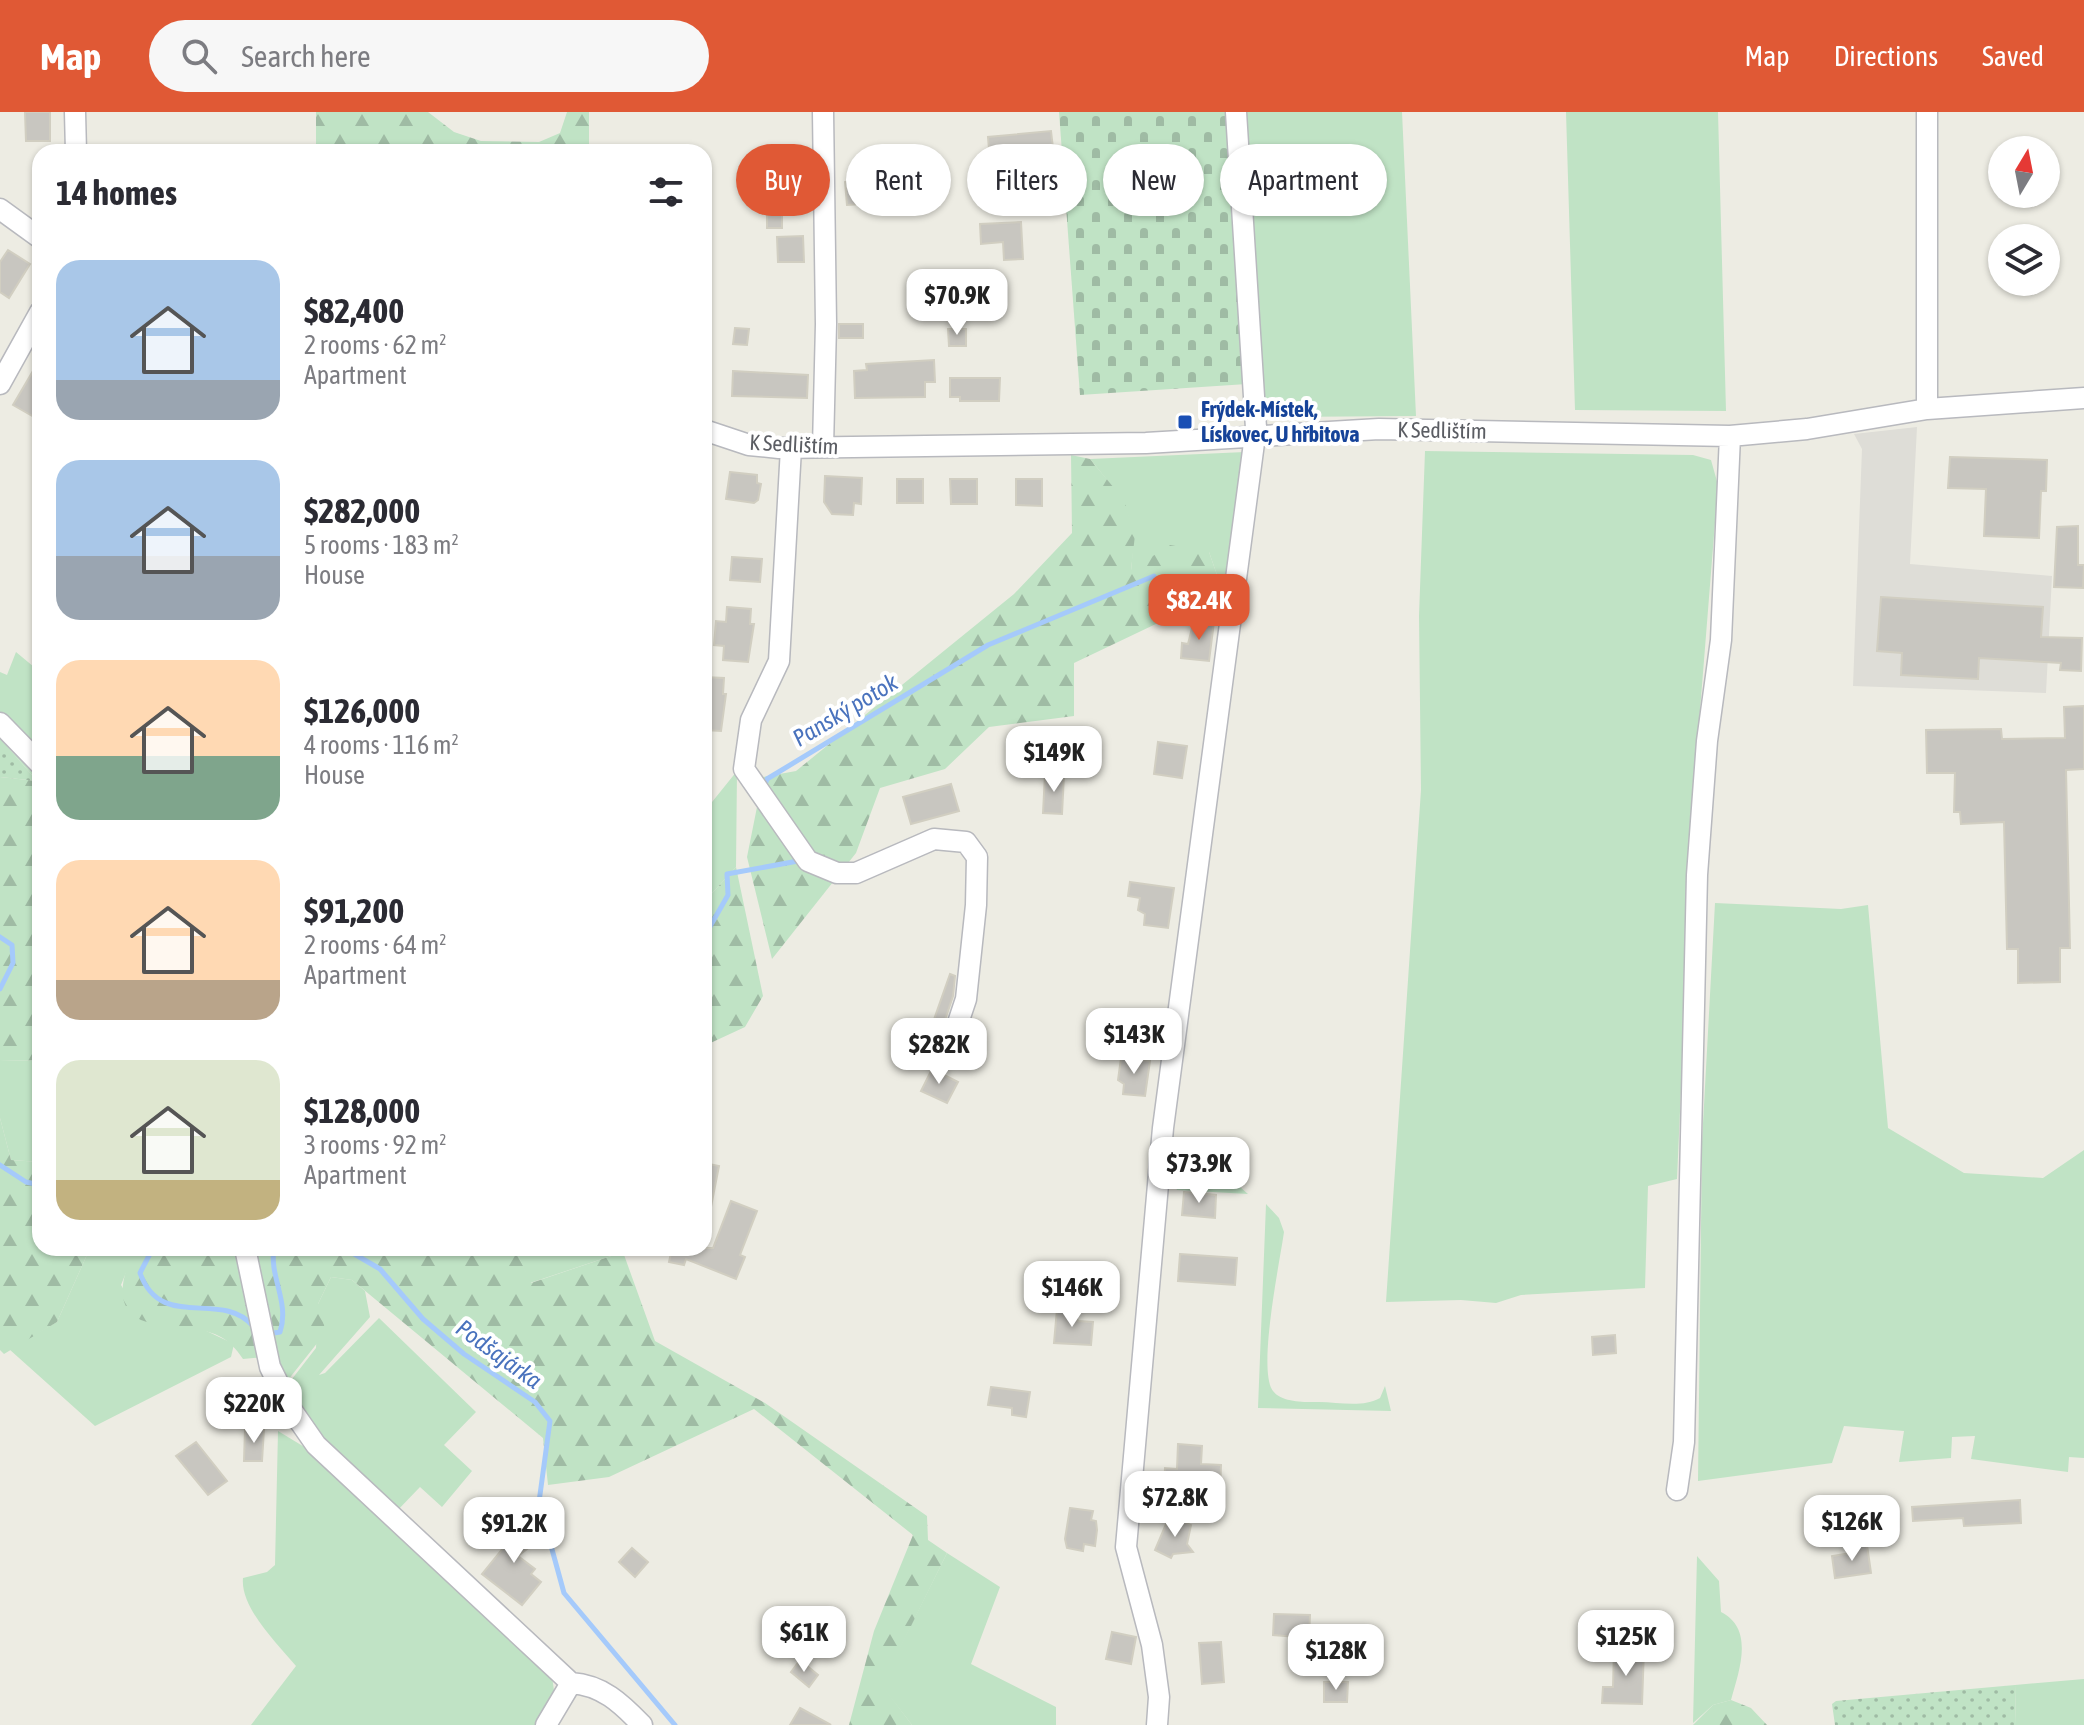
<!DOCTYPE html>
<html lang="en">
<head>
<meta charset="utf-8">
<style>
  body { margin:0; font-family:"Asap Condensed",sans-serif; background:#f7f7f7; color:#2b2b33; height:100vh; display:flex; flex-direction:column; font-size:30px; white-space:nowrap }
  * { box-sizing:border-box; margin:0 }
  p { font-size:26px; color:#7c7c81 }
  .icon { flex:none; width:44px; height:44px; fill:none; stroke:currentColor; stroke-width:2; stroke-linecap:round; stroke-linejoin:round }
  .map { position:relative; flex:1; overflow:hidden }
  .panel { position:absolute; left:32px; top:32px; width:680px; height:1112px; display:flex; flex-direction:column; background:#fff; border-radius:24px; box-shadow:0 2px 6px #0004 }
  .panel>* { flex:none }
  .hud { position:absolute; left:736px; top:32px; width:760px; height:72px; display:flex; gap:16px }
  .needle { width:52px; rotate:10deg }
  .tools { position:absolute; left:1988px; top:24px; display:grid; gap:16px }
  .tools a { display:grid; place-items:center; width:72px; height:72px; border-radius:50%; background:#fff; box-shadow:0 2px 6px #0004; font-size:40px }
  .price { position:absolute; translate:-50% -68px; padding:0 18px; border-radius:16px; background:#fff; color:#222; font-size:26px; line-height:52px; filter:drop-shadow(0 2px 4px #0008) }
  .price::after { content:''; position:absolute; left:50%; top:48px; width:24px; height:18px; margin-left:-12px; background:inherit; clip-path:polygon(0 0,100% 0,50% 100%) }
  .price.active { background:#e05935; color:#fff }
  ul { padding:0; list-style:none }
  li { display:flex; align-items:center; gap:24px; height:200px; padding:0 24px }
  li span { display:grid; place-items:center; flex:none; width:224px; height:160px; border-radius:24px; color:#555 }
  li>.icon { margin-inline-start:auto }
  span .icon { width:96px; height:96px; fill:#fffc; stroke-width:1 }
  li b { font-size:34px }
  h2 { display:flex; justify-content:space-between; align-items:center; height:96px; padding:0 24px; font-size:34px }
  .tag { padding:0 28px; border-radius:36px; background:#fff; box-shadow:0 2px 6px #0004; font-size:28px; line-height:72px }
  .tag.active { background:#e05935; color:#fff }
  header { display:flex; align-items:center; gap:48px; box-sizing:border-box; height:112px; padding:0 40px; background:#e05935; color:#fff }
  header strong { font-size:38px }
  nav { display:flex; gap:44px; margin-inline-start:auto; font-size:28px }
  .search { width:560px; height:72px; background:#f7f7f7; display:flex; align-items:center; gap:20px; box-sizing:border-box; padding:0 28px; border-radius:44px; color:#7c7c81; font-size:30px }
  .map>svg:first-child { display:block }
  .industrial { fill:#deddd7 }
  .grass { fill:#c0e3c5 }
  .forest { fill:url(#forest-firs) }
  .cemetery { fill:url(#cemetery-stones) }
  .park { fill:url(#park-dots) }
  .lines { fill:none; stroke-linecap:round; stroke-linejoin:round }
  .stream { stroke:#a5cafb; stroke-width:5 }
  .building { fill:#c8c6c0; stroke:#d1cec1; stroke-width:2 }
  .street-casing { stroke:#b8b9be; stroke-width:23 }
  .street { stroke:#fff; stroke-width:20 }
  .transit-dot { fill:#1a4fb4; stroke:#fff; stroke-width:3 }
  .labels { text-anchor:middle; dominant-baseline:central; stroke-width:8; stroke-linejoin:round; paint-order:stroke }
  .transit-label { font-size:22px; font-weight:bold; fill:#164399; stroke:#fff; text-anchor:start }
  .street-label { font-size:22px; fill:#5b5d63; stroke:#fff }
  .water-label { font-size:24px; font-style:italic; fill:#4972bd; stroke:#fff }
</style>
</head>
<body>
<header>
<strong>Map</strong>
<div class="search"><svg class="icon" aria-label="search" viewBox="0 0 24 24"><circle cx="10" cy="10" r="6"/><path d="M15 15l6 6"/></svg>Search here</div>
<nav><a>Map</a><a>Directions</a><a>Saved</a></nav>
</header>
<div class="map">
<svg width="2084" height="1613" viewBox="0 0 2084 1613">
  <defs>
    <pattern id="forest-firs" width="22" height="20" patternUnits="userSpaceOnUse" patternTransform="scale(2)"><rect width="22" height="20" fill="#c0e3c5"/><path d="M5 1l3.5 6h-7zM16 11l3.5 6h-7z" fill="#9fbba4"/></pattern>
    <pattern id="cemetery-stones" width="16" height="16" patternUnits="userSpaceOnUse" patternTransform="scale(2)"><rect width="16" height="16" fill="#c0e3c5"/><path d="M2 7V4a2 2 0 0 1 4 0v3zM10 15v-3a2 2 0 0 1 4 0v3z" fill="#9fbba4"/></pattern>
    <pattern id="park-dots" width="8" height="8" patternUnits="userSpaceOnUse" patternTransform="scale(2)"><rect width="8" height="8" fill="#c0e3c5"/><path d="M2 2h.1M6 6h.1" fill="none" stroke="#9fbba4" stroke-width="1.8" stroke-linecap="round"/></pattern>
  </defs>
  <rect width="100%" height="100%" fill="#edece3"/>
  <!-- industrial -->
  <path class="industrial" d="M1917 315 1910 452 2052 464 2046 581 1853 574 1862 337 1854 322Z"/>
  <!-- grass -->
  <path class="grass" d="M1245 0H1402L1416 304 1277 305 1263 291Z
    M1566 0H1718L1726 299 1575 298Z
    M1425 339 1693 343 1711 348 1718 373 1695 661 1677 1067 1648 1074 1645 1176 1521 1183 1496 1191 1461 1188 1386 1190 1421 678 1419 504Z
    M1245 340 1223 480 1209 440 1131 459C1137 401 1125 390 1090 347Z
    M16 540 40 560V695L37 669 0 626V560L7 563Z
    M737 659 736 755 704 790V700Z
    M1715 791 1841 797 1868 793 1888 1016 1964 1061 2043 1066 2084 1038V1346L2069 1345 2068 1360 1971 1347 1975 1324 1952 1325 1951 1346 1899 1350 1904 1319 1844 1314 1832 1351 1698 1369 1702 1030Z
    M40 948V1050L11 1048 0 1006V949Z
    M1185 1027 1248 1082 1177 1078 1166 1058 1169 1039Z
    M1266 1092 1279 1106 1284 1120C1280 1149 1257 1258 1273 1279 1282 1291 1305 1290 1319 1290 1338 1290 1363 1296 1380 1286L1385 1274 1391 1299 1258 1296Z
    M90 1136H136L121 1173 141 1207 198 1215 234 1232 231 1245 95 1314 9 1237 57 1210Z
    M515 1136H622L623 1140 530 1171Z
    M331 1165 352 1168 365 1179 370 1205 319 1263 325 1261 379 1206 476 1300 444 1333 472 1359 442 1395 420 1375 395 1401C370 1377 299 1317 296 1285L285 1276 316 1236 318 1192Z
    M278 1319 311 1339 552 1564 555 1586 539 1613H251L296 1554C278 1532 240 1496 243 1466L267 1460 275 1453Z
    M947 1441 1000 1475 971 1552 1056 1595V1613H912L881 1573Z
    M1697 1444 1719 1469 1721 1500C1755 1517 1739 1559 1731 1588L1713 1593 1693 1611Z
    M2084 1567V1613H2016L2015 1573Z"/>
  <!-- forest -->
  <path class="forest" d="M316 0H428L454 20 481 29 539 30 560 21 567 0H589V40H316Z
    M1071 343 1090 347 1124 388 1135 423 1131 458 1170 433 1209 440 1223 480 1074 551V604L989 615 945 657 880 676 856 741 772 847 747 745 763 665 796 659 1014 482 1072 421Z
    M0 665 37 669 40 948 0 949Z
    M736 755 763 884 745 915 704 934V790Z
    M0 1006 11 1048 40 1050V1136H90L57 1210 4 1242 0 1238Z
    M136 1136H515L531 1171 623 1140 655 1229 765 1291 927 1404 928 1428 947 1441 882 1573 912 1613H849L874 1519 913 1423 754 1297 609 1365 548 1373 543 1326 352 1168 331 1165 318 1192 326 1220 288 1268 277 1244 243 1247C217 1205 179 1223 141 1208 111 1195 124 1157 136 1136Z
    M1731 1588 1751 1596 1767 1613H1693L1713 1593Z"/>
  <!-- cemetery -->
  <path class="cemetery" d="M1059 0H1229L1247 272 1080 283Z"/>
  <!-- park -->
  <path class="park" d="M0 626 37 669 0 665Z
    M2015 1573 2016 1613H1835L1832 1592 1836 1589Z"/>
  <g class="lines">
    <!-- stream -->
    <path class="stream" d="M764 675 767 667 988 533 1154 464
      M0 825 12 833 13 851 0 877
      M704 825 728 783 727 762 798 749
      M0 1053 26 1070 40 1073
      M153 1136 140 1161C161 1220 221 1177 253 1214
      M344 1136 380 1157 423 1207 464 1242 535 1290 550 1309 539 1390 564 1481 675 1613
      M268 1222 280 1220C290 1190 269 1165 274 1136"/>
  </g>
  <!-- building -->
  <path class="building" d="M25 0H50V29H26Z
    M1051 19 1053 36 1017 39 1019 60 991 63 988 25Z
    M875 63 877 86 862 87V92L847 93 845 70Z
    M767 95H782V116H767Z
    M1021 110 1023 147 1004 148 1003 130 981 132 980 112Z
    M803 124 804 150H778L777 125Z
    M8 138 30 152 9 186 0 180V150Z
    M839 212H863V226H839Z
    M735 216 749 217 747 233 733 232Z
    M948 217H966V234H949Z
    M40 247V294L34 305 13 293Z
    M934 248 935 270H925V285L855 286 854 259 867 258 866 252Z
    M733 259 808 263 807 286 732 284Z
    M950 266H1000L999 289H960V285H950Z
    M1950 345 2047 348 2046 379H2041L2039 426 1984 424 1986 377 1948 376Z
    M730 360 757 363V371L761 372 758 388 754 391 726 387Z
    M825 364 862 366 861 392 854 391 853 403 832 402 824 390Z
    M897 367H923V391H897Z
    M950 367H977V392H951Z
    M1016 367H1042V394L1016 393Z
    M2078 414V453H2084L2083 476 2054 475 2057 415Z
    M732 445 762 447 760 470 730 468Z
    M1881 485 2043 495 2041 525 2082 526 2081 559 2060 558 2061 551 1979 546 1978 567 1901 563 1902 541 1877 539Z
    M727 495 751 497 750 512H754L748 550 723 548 724 534 714 533 716 509 726 510Z
    M1194 508 1214 510 1209 549 1181 546 1182 531 1188 532Z
    M704 565 724 566 723 582H726L721 619 704 618Z
    M2084 594V657L2066 658 2070 836H2060V870L2018 871V837H2007L2004 710 1961 712 1960 700H1954L1955 661H1927L1926 618 2001 617 2002 627 2065 626 2064 595Z
    M1048 619 1065 639 1064 662 1046 642Z
    M1158 630 1187 634 1182 666 1154 662Z
    M1045 662 1064 663 1062 702 1043 701Z
    M951 672 959 699 911 712 903 685Z
    M1130 770 1174 776 1168 816 1144 813 1145 802 1138 798 1140 786 1128 784Z
    M950 862 955 864 953 884 941 920 931 916Z
    M1121 946 1150 949 1145 984 1123 982 1124 972 1118 968Z
    M932 957 958 970 947 991 921 979Z
    M704 1051 719 1054 711 1095 704 1094Z
    M1184 1080 1216 1083 1215 1106 1182 1103Z
    M731 1089 757 1099 740 1143 745 1145 736 1167 686 1147 684 1153 669 1150 671 1141 660 1136H713Z
    M1180 1142 1237 1146 1235 1173 1178 1169Z
    M1057 1197 1073 1198 1078 1209 1093 1210 1091 1233 1054 1231Z
    M1615 1223 1616 1241 1593 1243 1592 1225Z
    M991 1275 1030 1280 1026 1305 1012 1303V1296L988 1293Z
    M245 1316 264 1317 262 1349H244Z
    M196 1330 227 1369 208 1383 176 1344Z
    M1178 1332 1202 1334 1201 1352 1221 1353 1220 1381 1164 1378 1165 1356 1177 1357Z
    M2020 1388 2021 1411 1964 1414 1963 1406 1913 1409 1912 1395Z
    M1070 1396 1093 1399 1091 1408 1096 1409 1097 1418 1095 1434 1084 1432 1083 1439 1067 1436 1065 1427Z
    M517 1406 536 1430 518 1444 535 1457 531 1462 541 1470 522 1493 482 1462 512 1425 505 1415Z
    M1174 1406 1191 1413 1187 1432 1193 1440 1173 1442 1171 1446 1155 1438 1166 1412 1170 1414Z
    M1867 1433 1871 1461 1835 1466 1832 1444 1851 1441 1850 1436Z
    M632 1436 648 1450 635 1465 619 1450Z
    M1274 1502 1310 1503 1309 1526 1273 1523Z
    M1112 1520 1136 1525 1131 1552 1106 1547Z
    M1221 1530 1224 1570 1202 1572 1199 1531Z
    M1614 1537H1644L1642 1592 1602 1591 1603 1575H1613Z
    M800 1548 818 1563 809 1575 791 1560Z
    M1324 1570H1348L1347 1590H1324Z
    M800 1596 831 1613H790Z"/>
  <g class="lines">
    <defs>
      <path id="street" d="M75 0 76 40
        M1927 0V297
        M0 97 40 126
        M0 272 40 200
        M704 318 749 333 779 336 1146 331 1379 317 1730 324 1807 317 1927 297 2084 286
        M823 335 826 212 823 0
        M791 336 779 549 751 608 744 657 808 749 837 761H856L934 727 966 730 977 745 976 793 966 887 946 947
        M0 611 40 652
        M245 1136 270 1255 291 1297 316 1333 571 1571C602 1573 621 1591 642 1613
        M1677 1378 1684 1330 1697 763 1707 629 1721 528 1730 324
        M546 1613 571 1571
        M1157 1613 1159 1585 1152 1533 1126 1435 1163 1016 1256 316 1236 0"/>
    </defs>
    <!-- street casing -->
    <use href="#street" class="street-casing"/>
    <!-- street -->
    <use href="#street" class="street"/>
  </g>
  <!-- markers -->
  <rect class="transit-dot" x="1177" y="302" width="16" height="16" rx="4"/>
  <g class="labels">
    <!-- transit labels -->
    <g class="transit-label">
      <text x="1201" y="297">Frýdek-Místek,<tspan x="1201" dy="25">Lískovec, U hřbitova</tspan></text>
    </g>
    <!-- street labels -->
    <g class="street-label">
      <text transform="translate(1442 318) rotate(1)">K Sedlištím</text>
      <text transform="translate(794 332) rotate(3)">K Sedlištím</text>
    </g>
    <!-- water labels -->
    <g class="water-label">
      <text transform="translate(845 598) rotate(-31)">Panský potok</text>
      <text transform="translate(499 1242) rotate(36)">Podšajárka</text>
    </g>
  </g>
</svg>
<div class="tools">
<a><svg class="needle" viewBox="-14 -14 28 28"><path d="M0-13l5 13h-10z" fill="#e53935"/><path d="M0 13l5-13h-10z" fill="#7c7c81"/></svg></a>
<a><svg class="icon" aria-label="layers" viewBox="0 0 24 24"><path d="M12 4l9 5-9 5-9-5zM3 14l9 5 9-5"/></svg></a>
</div>
<b class="price" style="left:957px;top:225px">$70.9K</b>
<b class="price active" style="left:1199px;top:530px">$82.4K</b>
<b class="price" style="left:1054px;top:682px">$149K</b>
<b class="price" style="left:1134px;top:964px">$143K</b>
<b class="price" style="left:939px;top:974px">$282K</b>
<b class="price" style="left:1199px;top:1093px">$73.9K</b>
<b class="price" style="left:1072px;top:1217px">$146K</b>
<b class="price" style="left:254px;top:1333px">$220K</b>
<b class="price" style="left:1175px;top:1427px">$72.8K</b>
<b class="price" style="left:1852px;top:1451px">$126K</b>
<b class="price" style="left:514px;top:1453px">$91.2K</b>
<b class="price" style="left:804px;top:1562px">$61K</b>
<b class="price" style="left:1626px;top:1566px">$125K</b>
<b class="price" style="left:1336px;top:1580px">$128K</b>
<div class="hud">
<a class="tag active">Buy</a>
<a class="tag">Rent</a>
<a class="tag">Filters</a>
<a class="tag">New</a>
<a class="tag">Apartment</a>
</div>
<section class="panel">
<h2>14 homes<svg class="icon" aria-label="filters" viewBox="0 0 24 24"><path d="M4 7h16M4 17h16"/><circle cx="9" cy="7" r="2"/><circle cx="15" cy="17" r="2"/></svg></h2>
<ul>
<li><span style="background:linear-gradient(#a9c7e8 75%,#9aa5b1 0)"><svg class="icon" aria-label="home" viewBox="0 0 24 24"><path d="M3 11l9-7 9 7M6 9v11h12V9"/></svg></span><div><b>$82,400</b><p>2 rooms · 62 m²</p><p>Apartment</p></div></li>
<li><span style="background:linear-gradient(#a9c7e8 60%,#9aa5b1 0)"><svg class="icon" aria-label="home" viewBox="0 0 24 24"><path d="M3 11l9-7 9 7M6 9v11h12V9"/></svg></span><div><b>$282,000</b><p>5 rooms · 183 m²</p><p>House</p></div></li>
<li><span style="background:linear-gradient(#ffd9b3 60%,#7fa58c 0)"><svg class="icon" aria-label="home" viewBox="0 0 24 24"><path d="M3 11l9-7 9 7M6 9v11h12V9"/></svg></span><div><b>$126,000</b><p>4 rooms · 116 m²</p><p>House</p></div></li>
<li><span style="background:linear-gradient(#ffd9b3 75%,#b9a48a 0)"><svg class="icon" aria-label="home" viewBox="0 0 24 24"><path d="M3 11l9-7 9 7M6 9v11h12V9"/></svg></span><div><b>$91,200</b><p>2 rooms · 64 m²</p><p>Apartment</p></div></li>
<li><span style="background:linear-gradient(#dfe7d0 75%,#c2b280 0)"><svg class="icon" aria-label="home" viewBox="0 0 24 24"><path d="M3 11l9-7 9 7M6 9v11h12V9"/></svg></span><div><b>$128,000</b><p>3 rooms · 92 m²</p><p>Apartment</p></div></li>
</ul>
</section>
</div>
</body>
</html>
